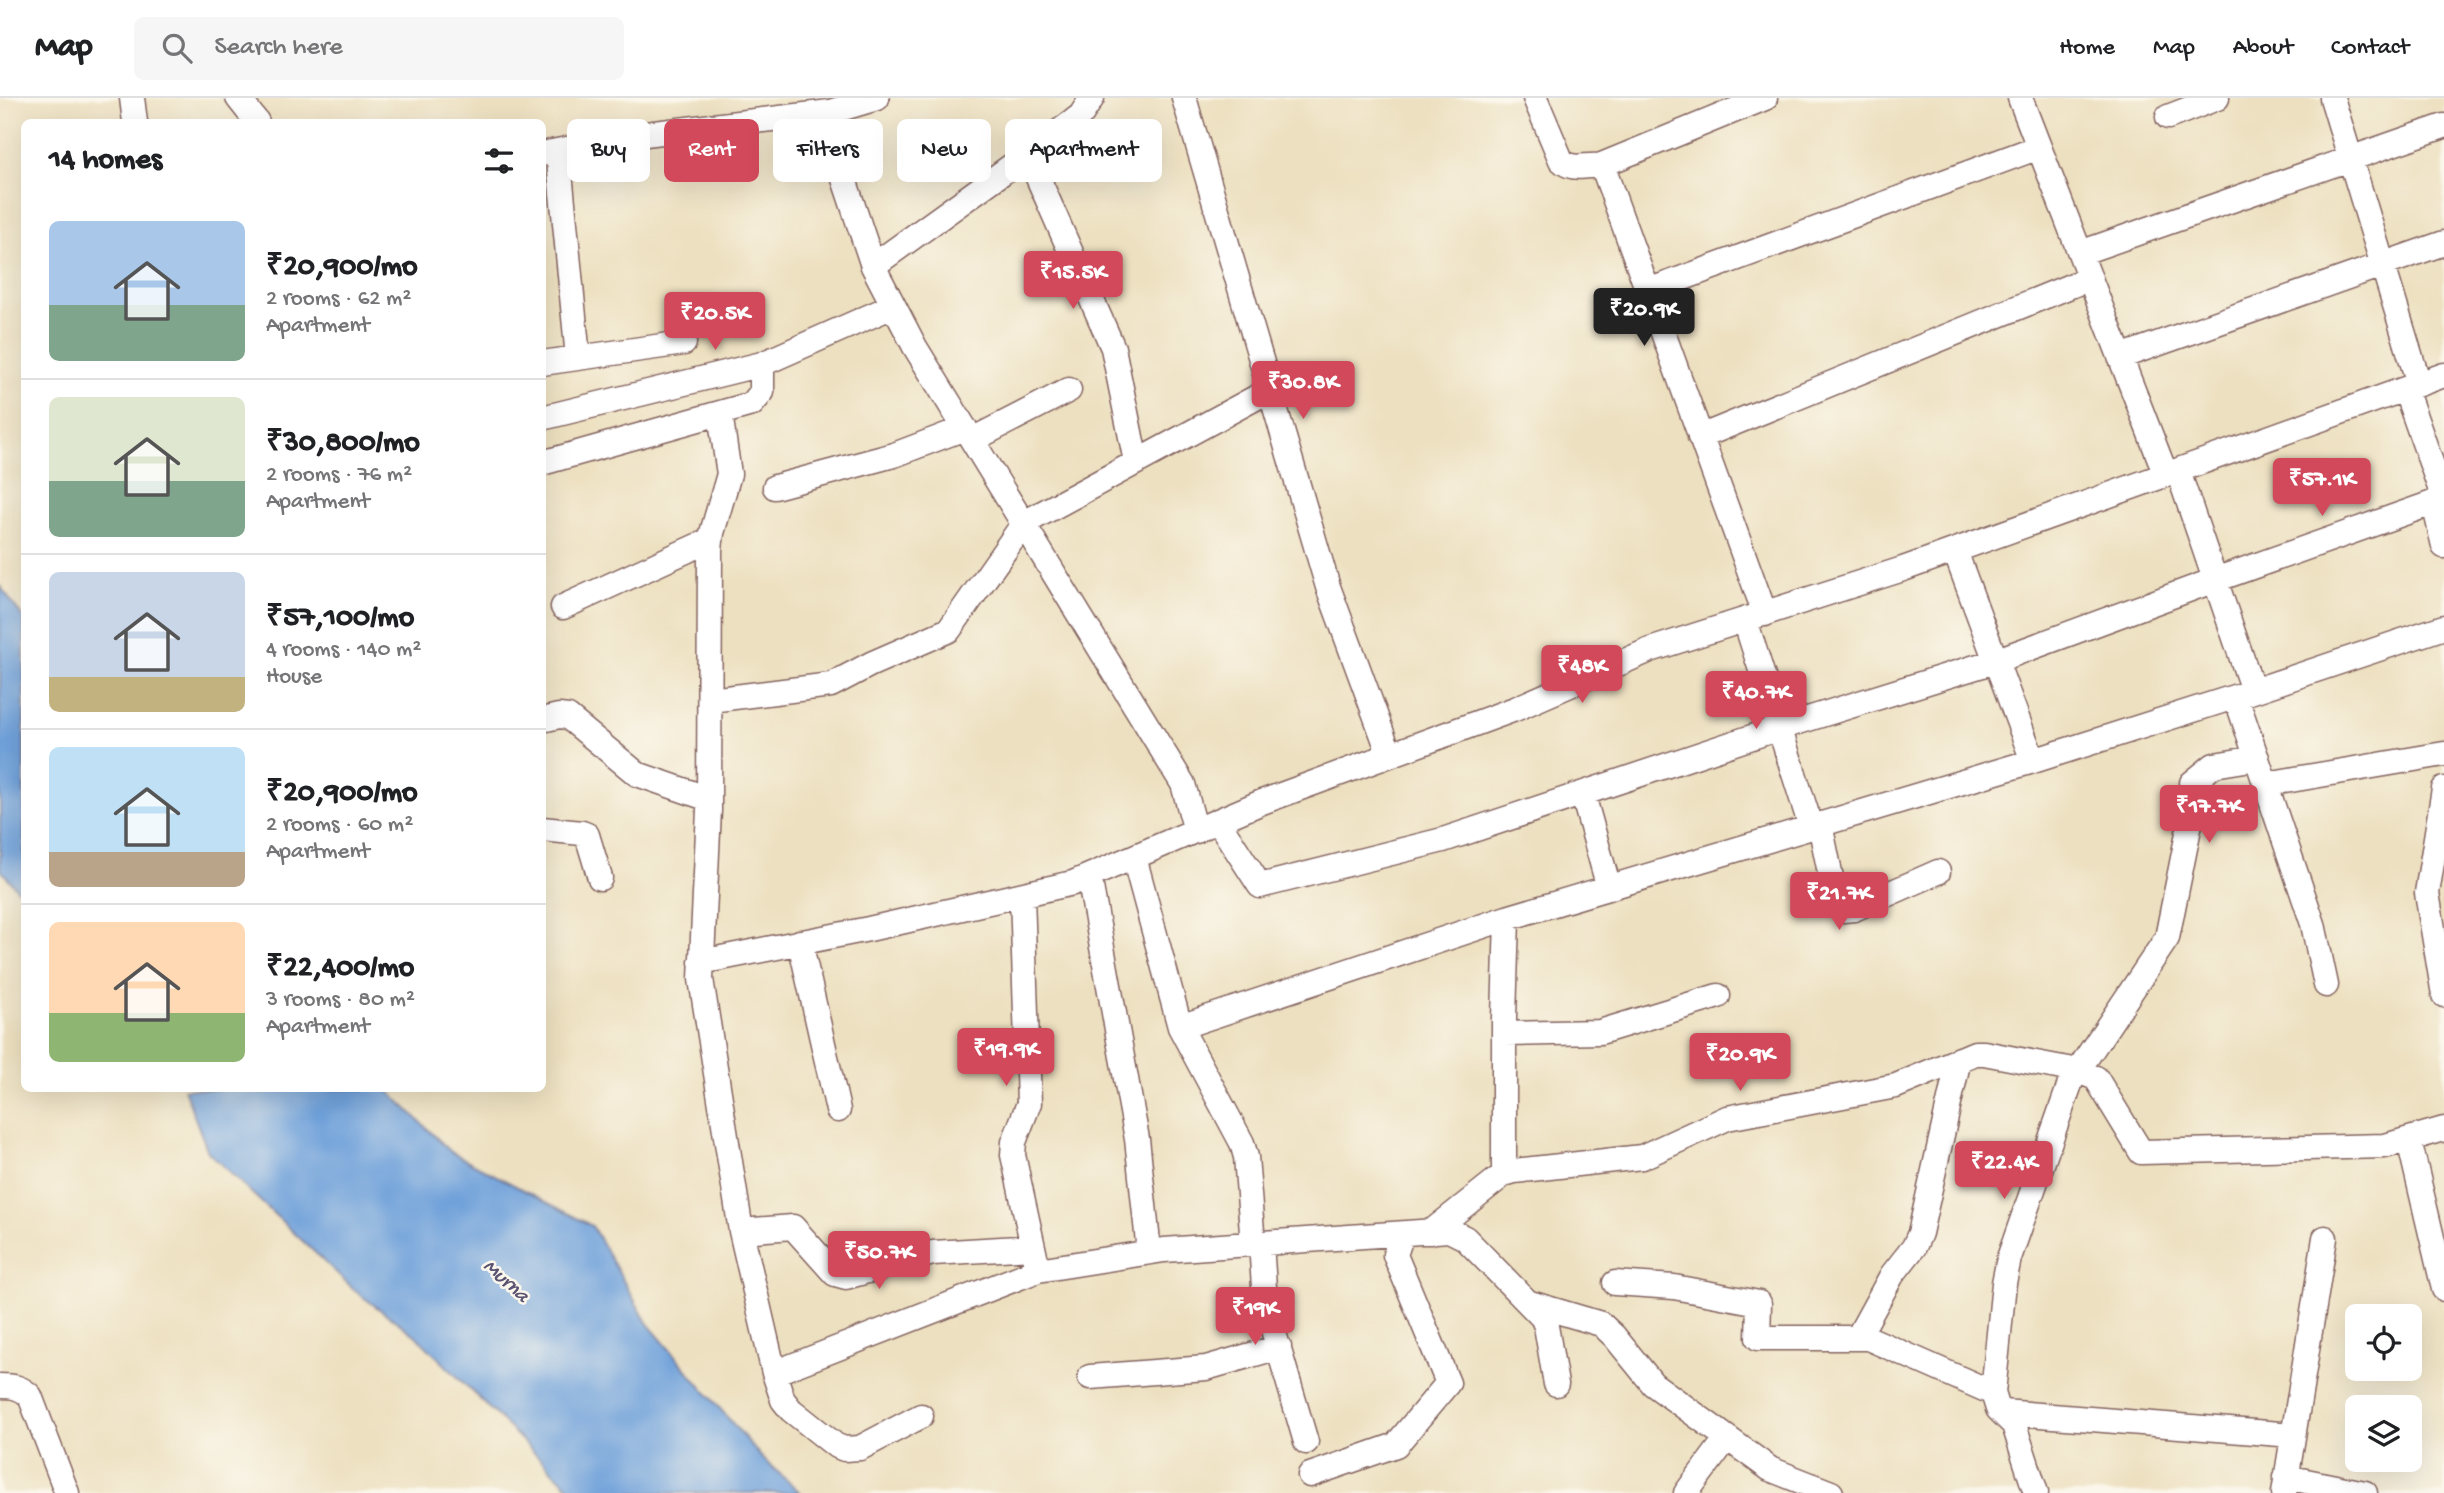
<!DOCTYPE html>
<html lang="en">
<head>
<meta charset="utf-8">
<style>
  body { margin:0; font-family:"Gochi Hand",sans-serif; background:#f6f6f6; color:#202124; height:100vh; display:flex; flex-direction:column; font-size:26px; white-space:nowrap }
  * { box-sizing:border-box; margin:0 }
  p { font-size:23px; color:#757577 }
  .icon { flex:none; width:38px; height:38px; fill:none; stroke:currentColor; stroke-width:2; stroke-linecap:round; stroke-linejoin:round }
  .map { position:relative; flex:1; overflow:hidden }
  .panel { position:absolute; left:21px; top:21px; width:525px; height:973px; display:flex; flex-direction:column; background:#fff; border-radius:10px; box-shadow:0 7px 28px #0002 }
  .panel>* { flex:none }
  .banner { position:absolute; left:567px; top:21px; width:665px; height:63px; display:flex; gap:14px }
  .buttons { position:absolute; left:2345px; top:1206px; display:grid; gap:14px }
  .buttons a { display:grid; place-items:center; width:77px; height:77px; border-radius:10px; background:#fff; box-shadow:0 7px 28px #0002; font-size:35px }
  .price { position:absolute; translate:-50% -60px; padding:0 16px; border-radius:7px; background:#d1495b; color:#fff; font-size:23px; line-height:46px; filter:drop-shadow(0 2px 4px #0008) }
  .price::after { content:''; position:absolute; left:50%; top:42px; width:21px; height:16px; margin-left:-10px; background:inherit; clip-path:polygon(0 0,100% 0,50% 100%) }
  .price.active { background:#222; color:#fff }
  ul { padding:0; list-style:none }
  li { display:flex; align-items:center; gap:21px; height:175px; padding:0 28px }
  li+li { border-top:2px solid #e0e0e0 }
  li span { display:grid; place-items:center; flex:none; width:196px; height:140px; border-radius:10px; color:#555 }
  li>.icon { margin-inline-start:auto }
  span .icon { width:84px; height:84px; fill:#fffc; stroke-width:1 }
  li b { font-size:30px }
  h2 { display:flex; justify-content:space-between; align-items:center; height:84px; padding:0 28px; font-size:30px }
  .chip { padding:0 24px; border-radius:10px; background:#fff; box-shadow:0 7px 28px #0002; font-size:24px; line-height:63px }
  .chip.active { background:#d1495b; color:#fff }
  header { display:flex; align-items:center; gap:42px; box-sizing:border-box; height:98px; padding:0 35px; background:#fff; border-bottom:2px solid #e0e0e0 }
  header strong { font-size:33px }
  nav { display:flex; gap:38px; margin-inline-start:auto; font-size:24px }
  .search { width:490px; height:63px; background:#f6f6f6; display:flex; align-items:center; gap:18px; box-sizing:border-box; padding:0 24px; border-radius:10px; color:#757577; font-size:26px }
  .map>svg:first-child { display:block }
  .water { fill:#6fa1da; stroke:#5c6082; stroke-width:2 }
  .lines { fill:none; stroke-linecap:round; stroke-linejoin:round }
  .minor-casing { stroke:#83635f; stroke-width:27 }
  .minor { stroke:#fff; stroke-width:24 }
  .labels { text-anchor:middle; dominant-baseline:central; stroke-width:5; stroke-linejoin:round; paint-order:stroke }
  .water-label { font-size:21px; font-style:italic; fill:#595371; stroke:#fbf7ec }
</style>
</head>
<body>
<header>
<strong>Map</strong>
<div class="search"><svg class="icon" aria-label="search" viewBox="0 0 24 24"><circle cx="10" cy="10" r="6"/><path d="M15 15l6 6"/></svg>Search here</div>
<nav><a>Home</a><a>Map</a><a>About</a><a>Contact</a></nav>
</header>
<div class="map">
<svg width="2444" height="1395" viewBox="0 0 2444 1395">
  <rect width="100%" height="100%" fill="#fbf7ec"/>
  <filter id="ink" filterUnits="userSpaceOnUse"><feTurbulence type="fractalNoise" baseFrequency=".0143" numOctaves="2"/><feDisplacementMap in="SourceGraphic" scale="14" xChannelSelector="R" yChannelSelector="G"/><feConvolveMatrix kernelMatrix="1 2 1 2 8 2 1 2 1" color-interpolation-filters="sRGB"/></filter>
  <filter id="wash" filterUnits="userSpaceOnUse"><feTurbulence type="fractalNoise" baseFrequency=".00686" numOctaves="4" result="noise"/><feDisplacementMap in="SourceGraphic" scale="28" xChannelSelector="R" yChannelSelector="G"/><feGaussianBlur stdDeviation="1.57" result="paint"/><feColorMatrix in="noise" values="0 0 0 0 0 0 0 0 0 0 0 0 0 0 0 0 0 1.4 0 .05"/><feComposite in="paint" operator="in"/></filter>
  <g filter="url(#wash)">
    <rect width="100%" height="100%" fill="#ede0c0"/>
    <!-- water -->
    <path class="water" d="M0 488 24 521V799L0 771Z
      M184 991H387L451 1054 592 1128 648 1226 762 1360 801 1395H575L415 1237 359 1196 208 1054Z"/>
  </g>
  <g filter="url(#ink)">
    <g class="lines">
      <defs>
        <path id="minor" d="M132 0 135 24
          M238 0 257 24
          M1184 0 1328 489 1390 657
          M1535 0 1561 62C1573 74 1585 66 1599 68L1604 72 1765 516
          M2020 0 2166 377
          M2332 0 2419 286
          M822 15 873 168 915 249 1183 686 1196 733
          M2168 19 2217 0
          M558 53 578 260
          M542 56 637 37 830 14 877 0
          M1028 57 1113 250 1136 364
          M1599 68 1765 0
          M2080 155 2444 28
          M873 168 1071 25 1081 17 1092 0
          M1648 193 2039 49
          M2120 259 2444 145
          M542 265 684 245
          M2405 291 2444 401
          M720 315 729 376 712 435 710 451 709 712 701 881 741 1133 774 1275 783 1302 791 1312 835 1347 844 1351 860 1350 921 1318
          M542 320 762 266 893 208
          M1700 339 2090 180
          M972 342 1069 292
          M542 365 752 306 762 294V266
          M2178 373 2253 593
          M775 389 894 357 965 330
          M2434 405 2444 448
          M1955 453 2033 663
          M563 509 710 442
          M1745 522 1811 729
          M2236 599 2313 826 2326 887
          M710 602 831 587 871 566 949 532 1024 425 1270 292
          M542 622 559 618 568 619 637 676 709 701
          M2266 686 2444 656
          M2444 691 2427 795 2444 897
          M1583 697 1609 790
          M1218 723 1260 788 1443 742 1779 630 1995 563 2215 482 2444 401
          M1820 726 1836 804 1843 812 1854 811 1938 774
          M542 731 582 735 587 737 600 780
          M1134 759 1180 929 1242 1045 1246 1059 1253 1146
          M1089 778 1137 1041 1149 1154
          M1022 797 1029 1005 1014 1044 1013 1057 1038 1172
          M800 844 838 1012
          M701 864 869 831 1073 785 1262 704 1515 611 1650 552 1903 471 2444 277
          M1180 929 1507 820 2033 663 2253 593 2444 529
          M1504 936 1600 934 1718 898
          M2409 1042 2444 1191
          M1504 1076V920L1507 820
          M741 1133 793 1129 835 1176 846 1179 933 1155 1033 1149
          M1431 1134 1504 1076 1514 1073 1642 1059 1727 1020 1896 988 1975 955H1984L2078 973 2096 980 2141 1054 2385 1048 2444 1031
          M1261 1145 1265 1204 1306 1344
          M1615 1185 1674 1189 1759 1205 1758 1240H1868L1993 1295
          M1530 1205 1601 1226 1614 1238 1653 1286 1770 1371 1831 1395
          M1858 1239 1892 1177 1914 1149 1920 1135 1959 961
          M774 1275 1038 1172 1164 1152 1449 1132 1465 1140 1542 1219 1546 1228 1556 1286
          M1090 1279 1206 1270 1279 1249
          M0 1288C13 1288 21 1289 30 1298L67 1395
          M2002 1314 2293 1337
          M1310 1377 1396 1347 1448 1285 1395 1157 1402 1136
          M2286 1379 2365 1395
          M1686 1395 1727 1340
          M2036 1395 2014 1327 1998 1311 1993 1295 2004 1185 2009 1160 2071 983 2167 840 2192 715V685L2214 667 2257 660
          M2284 1395 2325 1140"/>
      </defs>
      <!-- minor casing -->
      <use href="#minor" class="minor-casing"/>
      <!-- minor -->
      <use href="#minor" class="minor"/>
    </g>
  </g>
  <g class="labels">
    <!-- water labels -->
    <g class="water-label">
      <text transform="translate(505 1184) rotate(42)">Murna</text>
    </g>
  </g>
</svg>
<div class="buttons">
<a><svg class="icon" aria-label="locate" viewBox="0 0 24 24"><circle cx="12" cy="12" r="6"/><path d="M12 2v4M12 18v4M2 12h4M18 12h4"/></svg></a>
<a><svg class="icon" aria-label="layers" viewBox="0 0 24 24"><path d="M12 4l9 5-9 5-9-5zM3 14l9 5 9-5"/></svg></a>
</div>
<b class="price" style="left:1073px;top:213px">₹15.5K</b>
<b class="price active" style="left:1644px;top:250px">₹20.9K</b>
<b class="price" style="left:715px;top:254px">₹20.5K</b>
<b class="price" style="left:1303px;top:323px">₹30.8K</b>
<b class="price" style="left:2322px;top:420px">₹57.1K</b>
<b class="price" style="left:1582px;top:607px">₹48K</b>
<b class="price" style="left:1756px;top:633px">₹40.7K</b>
<b class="price" style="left:2209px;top:747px">₹17.7K</b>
<b class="price" style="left:1839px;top:834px">₹21.7K</b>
<b class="price" style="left:1006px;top:990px">₹19.9K</b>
<b class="price" style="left:1740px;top:995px">₹20.9K</b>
<b class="price" style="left:2004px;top:1103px">₹22.4K</b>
<b class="price" style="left:879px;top:1193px">₹50.7K</b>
<b class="price" style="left:1255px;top:1249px">₹19K</b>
<div class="banner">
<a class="chip">Buy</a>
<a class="chip active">Rent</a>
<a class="chip">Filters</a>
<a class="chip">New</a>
<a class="chip">Apartment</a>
</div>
<section class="panel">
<h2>14 homes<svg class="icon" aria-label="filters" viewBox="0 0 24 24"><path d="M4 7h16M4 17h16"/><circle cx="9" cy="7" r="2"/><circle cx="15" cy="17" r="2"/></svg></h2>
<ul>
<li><span style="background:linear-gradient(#a9c7e8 60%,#7fa58c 0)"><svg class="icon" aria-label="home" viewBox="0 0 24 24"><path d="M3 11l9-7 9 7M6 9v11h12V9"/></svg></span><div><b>₹20,900/mo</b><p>2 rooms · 62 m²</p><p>Apartment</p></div></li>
<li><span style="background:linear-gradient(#dfe7d0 60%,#7fa58c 0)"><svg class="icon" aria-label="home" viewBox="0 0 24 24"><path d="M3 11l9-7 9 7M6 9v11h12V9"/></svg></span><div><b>₹30,800/mo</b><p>2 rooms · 76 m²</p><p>Apartment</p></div></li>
<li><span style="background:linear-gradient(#c9d6e8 75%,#c2b280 0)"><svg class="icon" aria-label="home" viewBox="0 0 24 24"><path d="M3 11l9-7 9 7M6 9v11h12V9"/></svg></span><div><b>₹57,100/mo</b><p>4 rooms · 140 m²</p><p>House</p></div></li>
<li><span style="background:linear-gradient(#bfe0f5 75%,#b9a48a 0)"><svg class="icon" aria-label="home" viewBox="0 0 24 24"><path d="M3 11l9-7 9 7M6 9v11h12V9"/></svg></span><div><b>₹20,900/mo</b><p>2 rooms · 60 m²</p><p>Apartment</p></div></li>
<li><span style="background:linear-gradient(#ffd9b3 65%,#8fb573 0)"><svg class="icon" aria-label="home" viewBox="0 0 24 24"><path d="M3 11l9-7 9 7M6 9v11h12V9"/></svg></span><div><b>₹22,400/mo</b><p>3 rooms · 80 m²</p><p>Apartment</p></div></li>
</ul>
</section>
</div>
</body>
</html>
